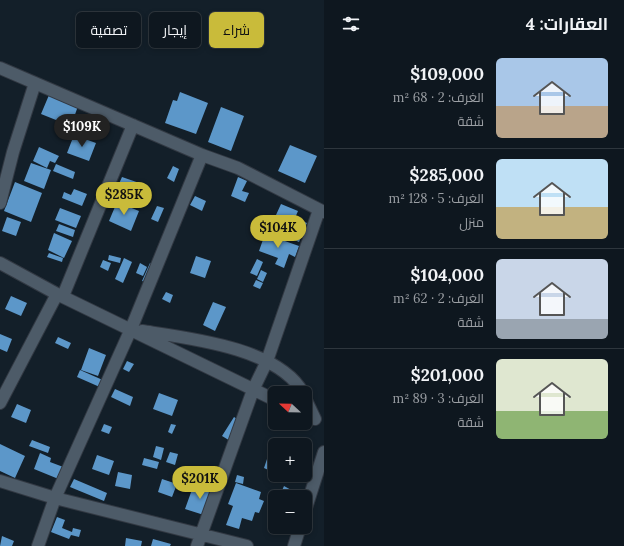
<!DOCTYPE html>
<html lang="ar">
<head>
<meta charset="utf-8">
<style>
  body { margin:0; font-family:Lora,Cairo,serif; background:#1c242c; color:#f1f3f6; direction:rtl; height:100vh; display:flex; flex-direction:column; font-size:15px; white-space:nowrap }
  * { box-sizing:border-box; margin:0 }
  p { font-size:13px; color:#9b9fa4 }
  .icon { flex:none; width:22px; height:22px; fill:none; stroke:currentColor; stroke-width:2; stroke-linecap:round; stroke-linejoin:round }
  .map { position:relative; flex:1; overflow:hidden; direction:ltr }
  .drawer { display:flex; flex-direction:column; background:#0e171f; width:300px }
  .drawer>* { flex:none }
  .banner { position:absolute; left:12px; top:12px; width:252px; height:36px; direction:rtl; display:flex; gap:8px }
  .needle { width:26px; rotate:292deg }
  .tools { position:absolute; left:268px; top:386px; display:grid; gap:8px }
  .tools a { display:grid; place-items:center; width:44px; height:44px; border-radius:6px; background:#0e171f; box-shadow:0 2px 6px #0003,0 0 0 1px #2e363d; font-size:20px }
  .price { position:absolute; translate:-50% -34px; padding:0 9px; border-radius:14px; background:#c9bb3a; color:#111; font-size:13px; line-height:26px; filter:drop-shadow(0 1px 2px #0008) }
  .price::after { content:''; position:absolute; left:50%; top:24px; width:12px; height:9px; margin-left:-6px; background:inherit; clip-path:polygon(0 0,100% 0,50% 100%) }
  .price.active { background:#222; color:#fff }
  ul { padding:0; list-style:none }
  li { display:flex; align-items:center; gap:12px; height:100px; padding:0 16px }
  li+li { border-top:1px solid #2e363d }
  li span { display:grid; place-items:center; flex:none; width:112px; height:80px; border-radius:6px; color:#555 }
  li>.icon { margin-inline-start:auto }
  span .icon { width:48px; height:48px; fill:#fffc; stroke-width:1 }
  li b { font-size:17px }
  h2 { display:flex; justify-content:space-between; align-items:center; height:48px; padding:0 16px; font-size:17px }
  .tag { padding:0 14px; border-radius:6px; background:#0e171f; box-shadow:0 2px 6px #0003,0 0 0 1px #2e363d; font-size:14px; line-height:36px }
  .tag.active { background:#c9bb3a; color:#111 }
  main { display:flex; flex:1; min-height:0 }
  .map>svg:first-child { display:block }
  .building { fill:#5c97c9 }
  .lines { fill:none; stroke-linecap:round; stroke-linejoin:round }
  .minor-casing { stroke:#323943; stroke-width:14 }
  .minor { stroke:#4d5b68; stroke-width:12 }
</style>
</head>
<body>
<main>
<section class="drawer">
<h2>العقارات: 4<svg class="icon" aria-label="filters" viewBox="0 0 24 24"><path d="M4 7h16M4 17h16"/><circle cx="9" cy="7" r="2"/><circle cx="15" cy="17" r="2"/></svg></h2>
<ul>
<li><span style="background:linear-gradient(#a9c7e8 60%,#b9a48a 0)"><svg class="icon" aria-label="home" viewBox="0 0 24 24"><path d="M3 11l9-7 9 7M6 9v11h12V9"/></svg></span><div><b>$109,000</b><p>الغرف: 2 · 68 m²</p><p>شقة</p></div></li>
<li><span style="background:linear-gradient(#bfe0f5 60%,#c2b280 0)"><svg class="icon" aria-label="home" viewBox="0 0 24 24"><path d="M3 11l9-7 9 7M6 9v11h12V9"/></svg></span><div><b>$285,000</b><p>الغرف: 5 · 128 m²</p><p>منزل</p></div></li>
<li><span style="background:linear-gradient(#c9d6e8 75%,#9aa5b1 0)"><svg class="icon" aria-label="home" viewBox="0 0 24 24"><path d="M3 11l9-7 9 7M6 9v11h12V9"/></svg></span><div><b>$104,000</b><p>الغرف: 2 · 62 m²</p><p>شقة</p></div></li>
<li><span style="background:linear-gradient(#dfe7d0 65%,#8fb573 0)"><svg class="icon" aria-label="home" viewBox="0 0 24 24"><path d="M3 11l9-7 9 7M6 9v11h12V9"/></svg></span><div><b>$201,000</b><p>الغرف: 3 · 89 m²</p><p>شقة</p></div></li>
</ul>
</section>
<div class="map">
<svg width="324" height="546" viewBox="0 0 324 546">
  <rect width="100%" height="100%" fill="#131f29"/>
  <!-- building -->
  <path class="building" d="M180 92 208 103 196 134 165 123 173 100 177 101Z
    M49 95 78 106 71 126 41 114Z
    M221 107 244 116 231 151 208 142Z
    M74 135 96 143 89 161 67 153Z
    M290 145 317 156 305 183 278 171Z
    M39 147 59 156 55 163 50 161 47 168 33 161Z
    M31 163 51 170 44 189 24 181Z
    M56 164 75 172 73 179 53 171Z
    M173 166 179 169 174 182 167 178Z
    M122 177 148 186 141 208 121 200 125 189 118 186Z
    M238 177 247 181 242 191 249 193 245 202 231 196Z
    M15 182 42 193 31 222 4 211Z
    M74 189 87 194 82 206 62 198 64 192 71 195Z
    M195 196 206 201 202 211 190 205Z
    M117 202 139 211 131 231 109 221Z
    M281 204 298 211 295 218 307 223 299 242 285 236 287 233 271 226Z
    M157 206 164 208 158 222 151 219Z
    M60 208 81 216 76 228 55 220Z
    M7 217 21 222 16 236 2 231Z
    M59 224 75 230 73 237 56 231Z
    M54 233 72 241 64 258 48 250Z
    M265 234 299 246 295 257 289 254 284 268 275 264 278 258 259 251Z
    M49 253 63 258 62 262 47 257Z
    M109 255 121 258 120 263 108 260Z
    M196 256 211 261 205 278 190 273Z
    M124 258 132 262 123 283 115 279Z
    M257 259 263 262 257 276 250 273Z
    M103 260 111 263 108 271 100 267Z
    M140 263 147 267 143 276 136 273Z
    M150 263 156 266 148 283 142 281Z
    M261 270 267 273 263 282 257 279Z
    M256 280 263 283 260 289 253 286Z
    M166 292 173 295 170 303 162 299Z
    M11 296 27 303 21 316 5 309Z
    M213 302 226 307 215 331 203 325Z
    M0 334 12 339 7 352 0 349Z
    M58 337 71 343 68 349 55 343Z
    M89 348 106 355 98 376 81 370Z
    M127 361 134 364 129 372 123 369Z
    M80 370 105 381 102 388 77 377Z
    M115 389 133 397 130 406 111 397Z
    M159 393 178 400 172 416 153 409Z
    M17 404 31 410 26 423 11 417Z
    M234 417 243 423 232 442 222 436Z
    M104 424 112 427 109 434 101 431Z
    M171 424 176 425 172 434 168 432Z
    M32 440 50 447 48 453 29 446Z
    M0 444 25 456 15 478 0 471Z
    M156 446 164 448 161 460 153 457Z
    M271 447 275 449V473L264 468Z
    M170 452 178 454 175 465 166 462Z
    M40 453 51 458 50 462 66 468 61 480 34 469Z
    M97 455 114 461 109 475 92 469Z
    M144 458 159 462 157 469 142 465Z
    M118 472 132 475 130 489 115 486Z
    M237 475 244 477 243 484 235 482Z
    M74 479 107 493 104 501 70 487Z
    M162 479 177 484 172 497 158 492Z
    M236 483 261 492 259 499 264 501 259 513 255 512 252 521 242 518 239 529 226 525 233 506 228 504Z
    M194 484 215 491 207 516 185 509Z
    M284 486 304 497H275V506L268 502 274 492 280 495Z
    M57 517 65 520 62 528 72 532 73 528 81 530 79 537 71 535 69 539 51 532Z
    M2 536 14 541 12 546H0Z
    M126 538 142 541 141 546H125Z
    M153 539 171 544 170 546H151Z"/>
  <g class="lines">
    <defs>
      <path id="minor" d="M0 68 202 155 238 168 324 212
        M0 203 13 152 35 83
        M0 263 57 294 275 400
        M63 296 133 125
        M142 331C188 338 279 348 303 393
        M305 398 315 419
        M0 403 57 294
        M0 481 55 498 247 546
        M305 511 324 452
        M38 546 55 498 131 329 202 155
        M197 546 253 390 267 361 319 210
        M294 546 300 527"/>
    </defs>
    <!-- minor casing -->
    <use href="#minor" class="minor-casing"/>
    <!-- minor -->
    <use href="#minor" class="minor"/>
  </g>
</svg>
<div class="tools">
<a><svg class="needle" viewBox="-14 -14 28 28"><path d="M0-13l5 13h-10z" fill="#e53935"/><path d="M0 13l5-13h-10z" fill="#9b9fa4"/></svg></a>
<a>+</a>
<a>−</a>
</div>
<b class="price active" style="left:82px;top:148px">$109K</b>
<b class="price" style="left:124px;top:216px">$285K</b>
<b class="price" style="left:278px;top:249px">$104K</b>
<b class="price" style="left:200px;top:500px">$201K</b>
<div class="banner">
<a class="tag active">شراء</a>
<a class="tag">إيجار</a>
<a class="tag">تصفية</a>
</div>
</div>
</main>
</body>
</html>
